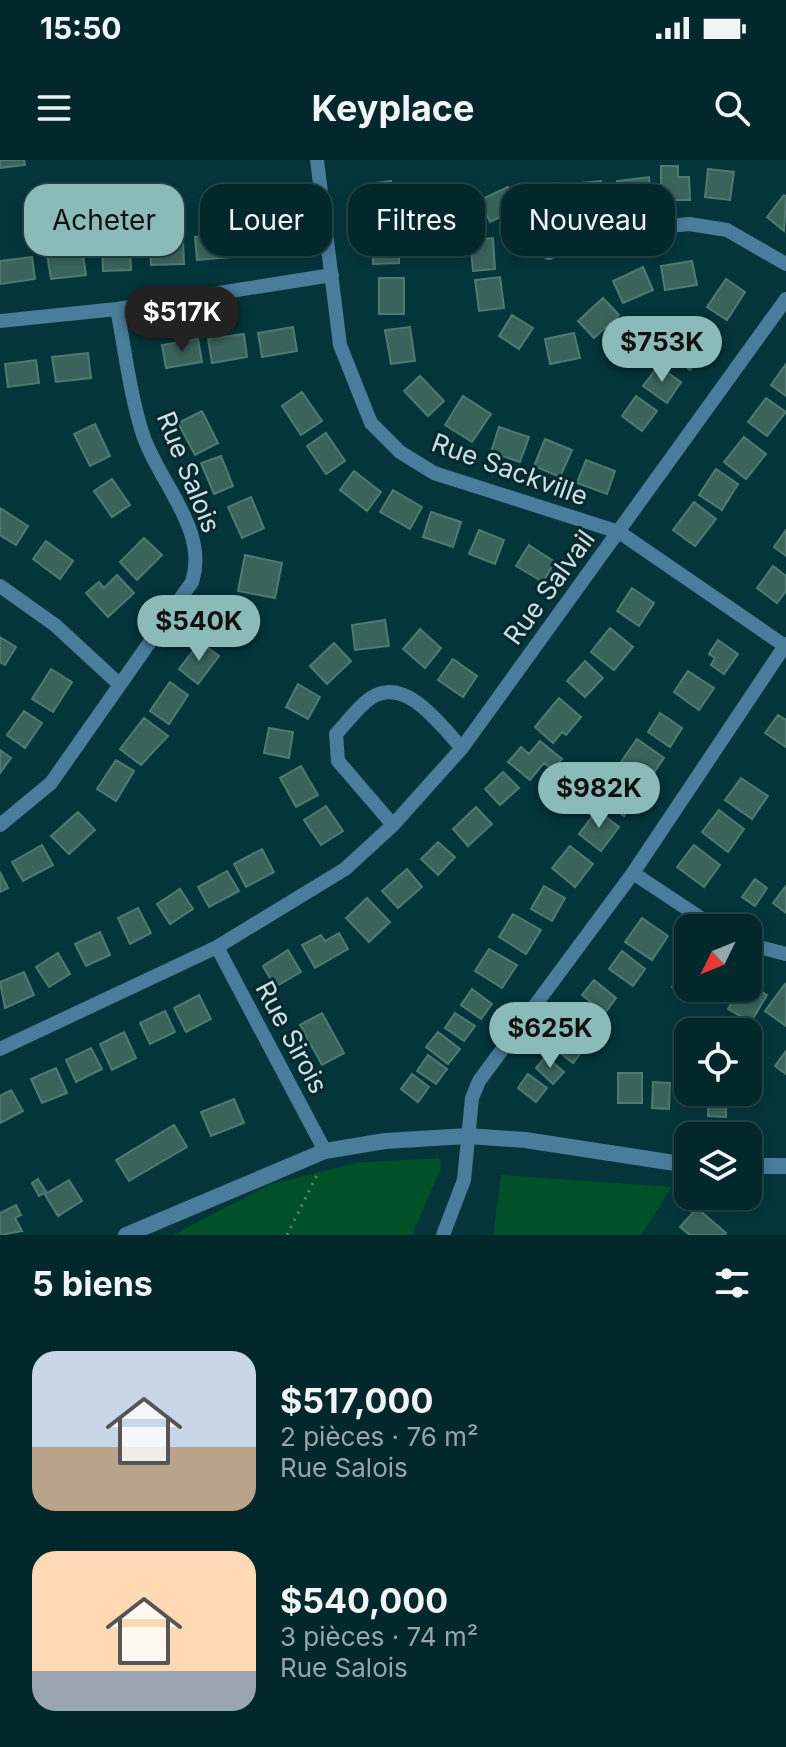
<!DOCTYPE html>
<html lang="fr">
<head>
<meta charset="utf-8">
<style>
  body { margin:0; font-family:Inter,sans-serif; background:#0d3034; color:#f1f3f6; height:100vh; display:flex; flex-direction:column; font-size:30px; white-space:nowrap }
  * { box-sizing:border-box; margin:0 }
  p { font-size:26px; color:#97a6a9 }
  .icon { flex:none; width:44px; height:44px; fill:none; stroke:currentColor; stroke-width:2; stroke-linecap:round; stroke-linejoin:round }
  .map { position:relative; height:1075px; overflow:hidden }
  .panel { display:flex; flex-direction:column; background:#03282c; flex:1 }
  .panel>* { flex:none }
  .banner { position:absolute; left:24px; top:24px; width:738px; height:72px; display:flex; gap:16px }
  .needle { width:52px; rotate:227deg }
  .fabs { position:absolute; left:674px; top:754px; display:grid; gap:16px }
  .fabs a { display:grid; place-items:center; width:88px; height:88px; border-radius:16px; background:#03282c; box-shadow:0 4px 12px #0003,0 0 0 2px #244448; font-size:40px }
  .price { position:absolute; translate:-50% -68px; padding:0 18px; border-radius:28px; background:#8bbbb9; color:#111; font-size:26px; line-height:52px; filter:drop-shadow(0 2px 4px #0008) }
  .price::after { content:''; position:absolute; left:50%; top:48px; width:24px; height:18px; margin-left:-12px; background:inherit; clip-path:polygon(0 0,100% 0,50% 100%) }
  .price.on { background:#222; color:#fff }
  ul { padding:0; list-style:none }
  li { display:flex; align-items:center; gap:24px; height:200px; padding:0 32px }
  li span { display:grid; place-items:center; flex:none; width:224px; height:160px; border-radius:24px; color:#555 }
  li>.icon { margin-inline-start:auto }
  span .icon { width:96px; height:96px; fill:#fffc; stroke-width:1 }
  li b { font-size:34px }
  h2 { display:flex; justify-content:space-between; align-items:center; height:96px; padding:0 32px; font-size:34px }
  .chip { padding:0 28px; border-radius:24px; background:#03282c; box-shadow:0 4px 12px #0003,0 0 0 2px #244448; font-size:28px; line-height:72px }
  .chip.on { background:#8bbbb9; color:#111 }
  .status { display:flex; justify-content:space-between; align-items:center; height:56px; padding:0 40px; background:#03282c; direction:ltr }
  .status svg { height:22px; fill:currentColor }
  header { display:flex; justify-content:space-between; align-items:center; height:104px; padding:0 32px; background:#03282c; font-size:36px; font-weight:700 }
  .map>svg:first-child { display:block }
  .green { fill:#015128 }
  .building { fill:#39645c; stroke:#4f7a71; stroke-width:2 }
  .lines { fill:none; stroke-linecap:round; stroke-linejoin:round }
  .path { stroke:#5b8186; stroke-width:3; stroke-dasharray:2 6; stroke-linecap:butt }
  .minor { stroke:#4a7c9b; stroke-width:14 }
  .tertiary { stroke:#4a7c9b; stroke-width:16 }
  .labels { text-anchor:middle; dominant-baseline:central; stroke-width:6; stroke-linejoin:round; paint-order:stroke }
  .street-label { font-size:26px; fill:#cbe1e5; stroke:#07292e }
</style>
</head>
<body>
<div class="status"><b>15:50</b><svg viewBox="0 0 49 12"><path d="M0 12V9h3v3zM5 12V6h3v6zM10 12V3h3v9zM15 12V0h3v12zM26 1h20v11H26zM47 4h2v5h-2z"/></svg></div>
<header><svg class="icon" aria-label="menu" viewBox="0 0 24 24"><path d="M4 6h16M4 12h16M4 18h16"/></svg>Keyplace<svg class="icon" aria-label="search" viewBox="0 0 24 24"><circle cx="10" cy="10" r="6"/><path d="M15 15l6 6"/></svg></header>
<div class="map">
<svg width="786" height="1075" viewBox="0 0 786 1075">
  <rect width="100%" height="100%" fill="#04353b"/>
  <!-- green -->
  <path class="green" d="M439 998 441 1008 412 1075H173L271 1024 357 1003Z
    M501 1015 672 1027 641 1075H493Z"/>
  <!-- building -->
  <path class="building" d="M0 0H24L25 5 0 8Z
    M661 6H678V17H689L690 40H661Z
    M708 9 734 12 730 40 705 37Z
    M649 17 651 41 620 45 617 21Z
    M391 21 394 57 370 59 366 24Z
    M601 21 604 45 573 49 570 24Z
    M559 23 564 47 534 52 529 28Z
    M508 27 518 49 490 62 480 40Z
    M784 35 786 37 784 71 767 57Z
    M280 66 283 89 248 93 245 70Z
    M373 68 399 69V103L373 104Z
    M230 74 232 97 197 100 195 77Z
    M493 78 495 109 473 111 470 80Z
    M183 79 184 104 151 105 150 80Z
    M130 86 131 110 103 111 102 88Z
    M82 89 86 115 51 119 47 94Z
    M32 97 35 119 0 124V101Z
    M692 101 697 125 665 130 661 106Z
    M643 107 653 130 623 143 613 121Z
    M500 117 504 148 479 151 475 120Z
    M379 118H404V154H379Z
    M726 119 745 132 727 160 707 147Z
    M603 138 619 155 594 178 578 161Z
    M512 155 533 168 519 189 499 176Z
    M293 167 297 191 262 197 258 173Z
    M410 167 415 201 391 204 385 170Z
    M574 173 580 198 550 204 545 179Z
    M244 174 247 197 212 203 208 179Z
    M685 174 706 189 690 210 670 194Z
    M198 179 202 202 166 208 162 185Z
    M88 193 91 218 56 222 52 197Z
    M36 200 39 223 8 227 5 204Z
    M786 204V236L771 225Z
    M658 206 681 222 667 243 643 226Z
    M420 216 444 241 428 256 404 231Z
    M302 232 322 261 301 275 282 246Z
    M463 236 491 254 472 282 445 265Z
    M636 236 657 251 642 271 622 256Z
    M766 238 786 252 767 276 748 262Z
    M202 251 218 283 195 295 178 263Z
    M95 264 110 296 90 306 74 274Z
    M499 267 529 277 520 302 491 292Z
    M326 273 345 301 326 314 307 286Z
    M744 277 766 294 746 319 724 302Z
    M545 279 572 290 560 317 534 306Z
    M221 296 233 326 214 334 201 303Z
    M586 300 615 311 607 334 577 323Z
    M716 309 738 324 722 350 699 335Z
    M354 311 381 332 367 351 340 330Z
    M112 319 130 345 112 357 94 331Z
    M393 330 422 347 410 369 380 352Z
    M251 337 264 368 242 378 228 347Z
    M694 342 716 359 695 386 673 370Z
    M0 348 28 366 16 385 0 375Z
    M431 352 461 362 453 387 423 377Z
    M479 370 504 380 495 404 469 394Z
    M786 370V396L774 387Z
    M144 378 162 395 137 420 120 402Z
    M46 381 73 401 60 419 33 399Z
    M529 385 555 402 543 422 516 406Z
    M245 395 282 403 275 438 238 431Z
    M773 406 786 416V431L777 443 757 428Z
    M117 415 134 433 108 457 86 433 99 422 104 428Z
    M632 428 654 443 639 466 617 451Z
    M228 441 246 454 226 482 208 470Z
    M385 460 389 486 355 490 352 465Z
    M610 468 633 487 614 510 591 492Z
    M420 469 441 488 425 508 403 489Z
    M0 477 16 487 5 505 0 502Z
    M718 480 738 494 724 514 711 505 715 498 709 494Z
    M200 482 219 496 198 524 179 509Z
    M334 483 351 501 327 524 310 506Z
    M453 499 477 516 463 537 438 520Z
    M585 501 603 518 585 537 567 521Z
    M51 509 72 522 53 552 32 539Z
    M688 511 714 528 699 550 674 532Z
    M170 522 188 535 169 564 150 551Z
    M298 524 320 537 308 559 286 547Z
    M559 538 581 557 566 575 562 572 553 583 535 567Z
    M24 551 42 563 25 588 7 575Z
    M660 553 682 568 670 587 648 572Z
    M778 555 786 560V587L765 573Z
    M144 558 168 576 141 605 120 589Z
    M269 568 293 572 289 598 264 593Z
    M637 579 664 598 648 621 621 602Z
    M540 581 562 599 553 610 544 603 530 620 508 602 521 587 529 594Z
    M0 590 11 598 0 613Z
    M116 600 134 611 116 641 97 629Z
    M301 606 318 635 296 647 280 618Z
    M503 612 519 628 500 645 485 629Z
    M741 618 768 636 752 659 725 640Z
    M614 627 634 641 624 656 604 642Z
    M326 646 343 671 321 685 304 660Z
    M476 647 492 664 468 686 453 669Z
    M597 650 619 667 601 691 579 674Z
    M719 650 744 669 728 692 702 672Z
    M78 652 95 670 69 694 51 676Z
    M438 682 455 697 438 715 421 699Z
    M42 685 53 705 23 721 12 702Z
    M694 685 720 705 704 727 677 707Z
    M570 686 593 704 575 727 552 708Z
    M262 689 274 712 246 727 234 704Z
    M407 709 422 727 398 748 382 731Z
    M227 711 239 731 209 747 198 727Z
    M0 712 8 728 0 732Z
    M755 719 767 728 755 746 742 737Z
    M544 726 565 738 552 761 531 749Z
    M786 726V753L773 743Z
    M180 729 193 749 170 764 157 744Z
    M367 738 390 762 369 782 346 758Z
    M138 748 151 773 130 784 118 758Z
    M513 754 541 770 526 794 499 777Z
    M642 758 668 776 652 800 625 782Z
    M100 772 110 795 86 806 75 784Z
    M339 773 348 789 315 808 302 785 321 775 325 781Z
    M489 789 517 805 502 828 475 811Z
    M288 790 301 812 275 827 263 806Z
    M622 791 645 809 633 826 609 809Z
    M58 793 70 814 49 827 36 807Z
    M688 806V828H703L693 842 672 827Z
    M24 812 34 835 5 848 0 822Z
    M594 820 616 838 605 853 582 835Z
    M748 824 767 835 751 862 728 849 741 828H748Z
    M785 824 786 825V866L765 851Z
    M713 828H733L723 841 710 831Z
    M472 829 492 844 481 859 461 845Z
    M199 835 211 859 186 872 174 848Z
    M578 846 596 859 584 875 566 861Z
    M165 851 175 872 150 884 140 863Z
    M322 853 344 893 322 905 300 865Z
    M455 853 475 866 464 881 445 868Z
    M563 868 586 886 573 903 550 885Z
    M124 872 136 898 112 910 100 884Z
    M438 872 460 889 448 904 426 887Z
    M91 888 102 909 76 922 66 900Z
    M786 891V914L775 906Z
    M428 895 447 909 436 924 417 911Z
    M546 896 564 912 553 924 536 908Z
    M56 908 67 933 42 943 31 919Z
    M618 913H642V943H618Z
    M412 914 429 927 418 942 401 929Z
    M528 914 547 928 536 942 518 928Z
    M653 922 670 923 669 949 652 948Z
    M11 930 23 951 0 963V936Z
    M708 932H726V957L708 956Z
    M234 939 244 963 211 976 201 952Z
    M174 965 187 987 129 1021 116 1000Z
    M38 1019 47 1033 69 1020 82 1041 58 1056 44 1033 39 1036 32 1023Z
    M16 1045 21 1055 15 1058 22 1071 0 1075V1053Z
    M697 1048 726 1073 724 1075H690L680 1067Z"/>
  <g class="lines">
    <!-- path -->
    <path class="path" d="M287 1075 318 1013"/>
    <!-- minor -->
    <path class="minor" d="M317 0 340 185 371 263 400 292 434 313 619 372 785 486
      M549 93 572 79 588 74 689 64 727 70 786 104
      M0 161 117 149 332 115
      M0 426 55 465 119 524
      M0 665 51 623 192 422C209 370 159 323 143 275 130 235 125 190 117 149
      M393 665 338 601 336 574C347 563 358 546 371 538 406 515 441 566 462 588
      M633 713 716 768
      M748 784 786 794
      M217 787 325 991
      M0 889 217 787 345 709 393 665 462 588 786 139
      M443 1075 464 1020 472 938 479 921 633 713 786 484"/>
    <!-- tertiary -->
    <path class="tertiary" d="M748 1006H786
      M126 1075 325 991 385 981 468 976 525 980 688 1005"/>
  </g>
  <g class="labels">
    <!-- street labels -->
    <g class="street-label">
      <text transform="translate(510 309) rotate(20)">Rue Sackville</text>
      <text transform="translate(189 312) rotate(68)">Rue Salois</text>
      <text transform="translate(549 427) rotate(-54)">Rue Salvail</text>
      <text transform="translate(292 877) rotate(62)">Rue Sirois</text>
    </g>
  </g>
</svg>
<div class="fabs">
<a><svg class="needle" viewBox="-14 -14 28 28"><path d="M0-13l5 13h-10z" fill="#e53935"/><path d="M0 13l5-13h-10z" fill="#97a6a9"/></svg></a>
<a><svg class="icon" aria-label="locate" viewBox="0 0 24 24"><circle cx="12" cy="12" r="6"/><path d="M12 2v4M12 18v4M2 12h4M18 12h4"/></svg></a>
<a><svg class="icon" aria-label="layers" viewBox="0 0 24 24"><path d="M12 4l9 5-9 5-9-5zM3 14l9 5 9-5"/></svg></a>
</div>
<b class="price on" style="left:182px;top:194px">$517K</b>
<b class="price" style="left:662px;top:224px">$753K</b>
<b class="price" style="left:199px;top:503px">$540K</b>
<b class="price" style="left:599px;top:670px">$982K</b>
<b class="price" style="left:550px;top:910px">$625K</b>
<div class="banner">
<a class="chip on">Acheter</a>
<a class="chip">Louer</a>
<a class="chip">Filtres</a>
<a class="chip">Nouveau</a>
</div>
</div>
<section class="panel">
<h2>5 biens<svg class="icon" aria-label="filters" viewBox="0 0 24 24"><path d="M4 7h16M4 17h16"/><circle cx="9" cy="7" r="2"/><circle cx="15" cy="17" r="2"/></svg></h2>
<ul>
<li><span style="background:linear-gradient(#c9d6e8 60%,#b9a48a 0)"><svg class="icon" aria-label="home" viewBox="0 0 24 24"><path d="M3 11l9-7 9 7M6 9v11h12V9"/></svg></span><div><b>$517,000</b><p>2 pièces · 76 m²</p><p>Rue Salois</p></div></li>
<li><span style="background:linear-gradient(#ffd9b3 75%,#9aa5b1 0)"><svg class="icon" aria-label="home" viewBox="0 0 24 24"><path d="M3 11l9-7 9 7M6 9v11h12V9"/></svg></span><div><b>$540,000</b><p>3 pièces · 74 m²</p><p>Rue Salois</p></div></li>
</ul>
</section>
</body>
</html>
